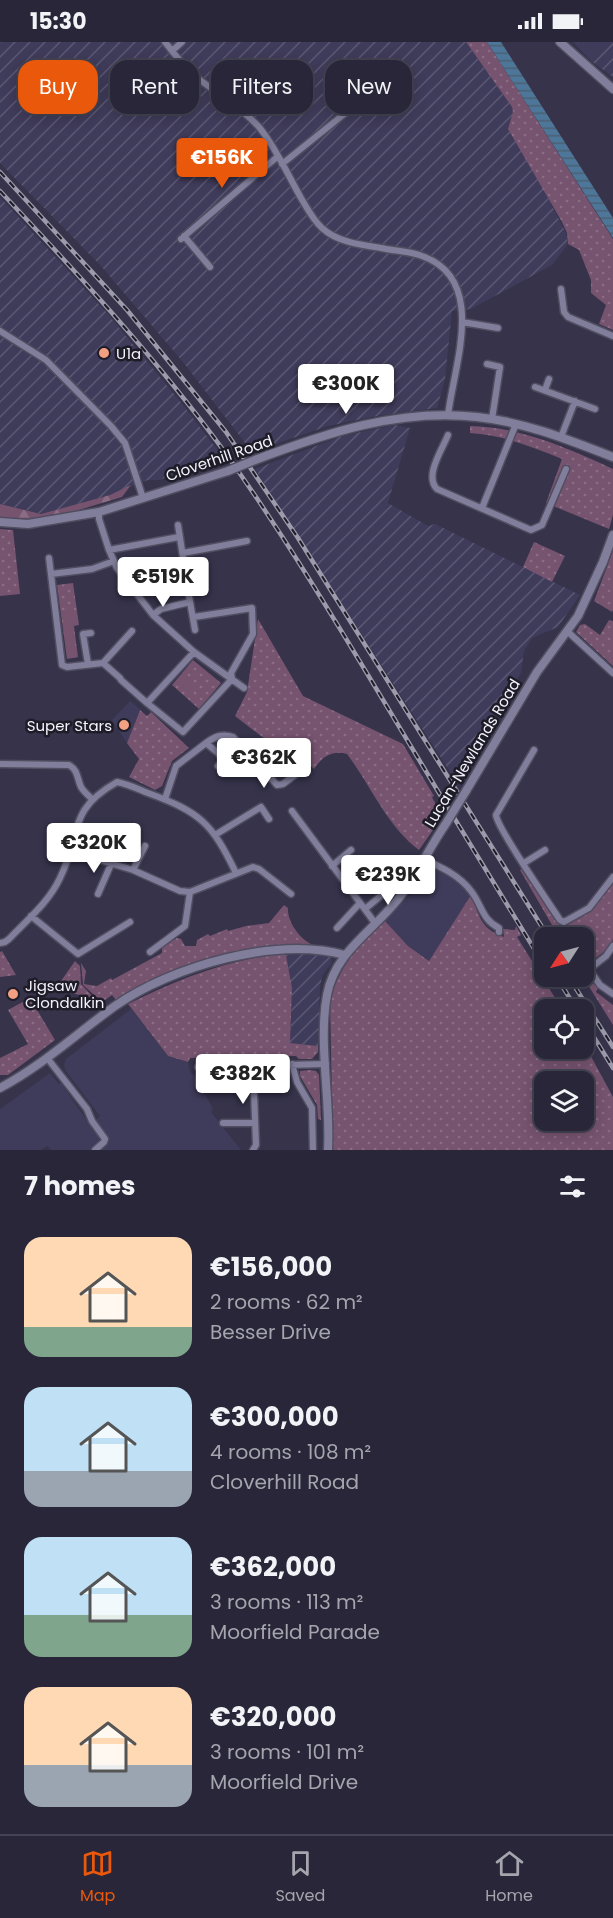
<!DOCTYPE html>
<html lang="en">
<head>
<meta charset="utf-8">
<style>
  body { margin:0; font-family:Poppins,sans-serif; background:#302e40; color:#f1f3f6; height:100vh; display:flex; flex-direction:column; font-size:22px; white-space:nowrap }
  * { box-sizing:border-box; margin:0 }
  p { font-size:20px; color:#a5a5ae }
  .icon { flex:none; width:33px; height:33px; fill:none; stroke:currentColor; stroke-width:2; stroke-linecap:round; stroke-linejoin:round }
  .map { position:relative; height:1108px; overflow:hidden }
  .sheet { display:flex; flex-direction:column; background:#282638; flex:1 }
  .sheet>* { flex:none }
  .top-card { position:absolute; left:18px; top:18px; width:578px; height:54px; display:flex; gap:12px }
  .needle { width:39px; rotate:234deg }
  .controls { position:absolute; left:534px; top:885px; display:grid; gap:12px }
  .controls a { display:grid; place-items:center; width:60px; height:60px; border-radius:12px; background:#282638; box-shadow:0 3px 15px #0003,0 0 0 2px #444353; font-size:30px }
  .price { position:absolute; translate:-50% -51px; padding:0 14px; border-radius:6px; background:#fff; color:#222; font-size:20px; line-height:39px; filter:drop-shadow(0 2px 3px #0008) }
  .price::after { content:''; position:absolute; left:50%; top:36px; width:18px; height:14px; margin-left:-9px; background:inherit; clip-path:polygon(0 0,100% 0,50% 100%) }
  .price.selected { background:#ea580c; color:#fff }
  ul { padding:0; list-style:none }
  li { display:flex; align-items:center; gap:18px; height:150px; padding:0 24px }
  li span { display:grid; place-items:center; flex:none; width:168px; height:120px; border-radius:18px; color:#555 }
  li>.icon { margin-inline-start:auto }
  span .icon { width:72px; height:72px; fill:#fffc; stroke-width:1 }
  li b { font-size:26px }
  h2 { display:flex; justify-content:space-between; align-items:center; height:72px; padding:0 24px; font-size:26px }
  .tag { padding:0 21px; border-radius:18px; background:#282638; box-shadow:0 3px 15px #0003,0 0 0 2px #444353; font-size:21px; line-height:54px }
  .tag.selected { background:#ea580c; color:#fff }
  .status { display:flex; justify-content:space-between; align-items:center; height:42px; padding:0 30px; background:#282638; direction:ltr }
  .status svg { height:16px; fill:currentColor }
  .tab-bar { display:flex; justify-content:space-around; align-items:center; height:84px; border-top:2px solid #444353; background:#282638; font-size:16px; color:#a5a5ae }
  .tab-bar a { display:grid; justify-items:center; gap:3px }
  .tab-bar .selected { color:#ea580c }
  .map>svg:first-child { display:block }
  .built { fill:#3f3b5a }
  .industrial { fill:url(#industrial-furrows) }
  .grass { fill:url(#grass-dots); fill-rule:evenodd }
  .forest { fill:url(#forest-firs) }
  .park { fill:#76536f }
  .water { fill:url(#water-rules) }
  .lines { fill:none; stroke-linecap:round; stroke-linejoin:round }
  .street-casing { stroke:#514e61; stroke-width:9 }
  .secondary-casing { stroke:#514e61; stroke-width:11 }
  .street { stroke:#817e9b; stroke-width:6 }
  .secondary { stroke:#817e9b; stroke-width:8 }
  .rail-casing { stroke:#9c9aab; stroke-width:4.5 }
  .rail { stroke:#1d1c27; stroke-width:2; stroke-dasharray:7; stroke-linecap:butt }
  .secondary-bridge-casing { stroke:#514e61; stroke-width:11; stroke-linecap:butt }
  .secondary-bridge { stroke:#817e9b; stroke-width:8 }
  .poi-dot { fill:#f3a082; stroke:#1d1c27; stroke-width:2 }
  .labels { text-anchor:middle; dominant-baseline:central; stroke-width:5; stroke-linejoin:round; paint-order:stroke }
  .poi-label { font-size:15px; fill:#f4f3fd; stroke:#1d1c27; text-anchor:start }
  .street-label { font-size:15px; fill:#f4f3fd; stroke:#1d1c27 }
</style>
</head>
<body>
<div class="status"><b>15:30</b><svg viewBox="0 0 49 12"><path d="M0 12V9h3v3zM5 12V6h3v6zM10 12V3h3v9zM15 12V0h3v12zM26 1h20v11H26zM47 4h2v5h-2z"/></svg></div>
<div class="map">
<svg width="613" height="1108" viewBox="0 0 613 1108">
  <defs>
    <pattern id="industrial-furrows" width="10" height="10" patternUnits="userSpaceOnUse" patternTransform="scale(1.5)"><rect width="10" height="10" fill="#3f3b5a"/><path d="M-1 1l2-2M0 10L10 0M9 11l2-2" fill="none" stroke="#5b5873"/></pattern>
    <pattern id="grass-dots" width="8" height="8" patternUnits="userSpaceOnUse" patternTransform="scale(1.5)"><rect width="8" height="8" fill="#76536f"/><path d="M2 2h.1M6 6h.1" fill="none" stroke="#8a6c84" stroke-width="1.8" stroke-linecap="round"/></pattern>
    <pattern id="forest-firs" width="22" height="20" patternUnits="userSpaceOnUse" patternTransform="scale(1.5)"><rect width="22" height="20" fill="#76536f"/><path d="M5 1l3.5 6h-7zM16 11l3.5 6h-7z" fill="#8a6c84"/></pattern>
    <pattern id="water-rules" width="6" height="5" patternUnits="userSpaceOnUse" patternTransform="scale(1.5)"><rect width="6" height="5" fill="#4d7699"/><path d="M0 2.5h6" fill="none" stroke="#4b6072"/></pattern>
  </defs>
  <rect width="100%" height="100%" fill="#36334b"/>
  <!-- built -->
  <path class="built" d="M573 0H610L591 19Z
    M130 659 140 667 127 701 112 678Z
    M431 824 451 833 471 853 429 919 408 904 385 879 410 853 427 825Z
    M131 967 168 1014 188 1020 191 1031 197 1035H203L205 1052 213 1067 211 1070 241 1108H51L47 1104 41 1108H0V1067L50 1031 59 1042 61 1041 94 1089 100 1085 96 1078 100 1074 65 1028 64 1022 66 1017Z"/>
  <!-- industrial -->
  <path class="industrial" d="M0 0H466L512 65 540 141 566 191 568 202 552 223 471 267 452 269 445 337 437 366 382 373 328 384 252 410 183 320 101 224 0 121Z
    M610 0H613V35L591 19Z
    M0 155 107 271 179 358 220 411 160 438H148L110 453 41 472 0 462Z
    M395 383 410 386 388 461 428 484 435 482 580 553 558 585 532 596 524 609 521 631 452 733 255 427 342 394Z
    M313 911 331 914 332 921 323 932 320 944 318 1004 290 1001 292 946 286 913Z"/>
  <!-- grass -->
  <path class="grass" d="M466 0H487L613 197V288L599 282 606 263 591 251V238L579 208 568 202 567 191 562 180 508 87 513 70 512 65Z
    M470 384C521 385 567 406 613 427V473L609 487 546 461 562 417C532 405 503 393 470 391Z
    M0 487 13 488 20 552 0 554Z
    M534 500 565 514 552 540 523 525Z
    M613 509V568L612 570 594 559Z
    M73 541 79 583 74 584 78 615 67 617 57 543Z
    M258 577 303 654 403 702 434 754 432 755 442 775 419 808C387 784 371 744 347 712 332 708 322 715 314 727L293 707 287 714 235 674 247 650Z
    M609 578 613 579V624L576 590 580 583 585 582 600 593Z
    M193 618 221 641 199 667 172 643Z
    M140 668 147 674 151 670 189 706 172 719 162 744 155 748 129 735 139 717 127 701Z
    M523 826 557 879 565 883 592 868 613 840C613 853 613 885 613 897 610 910 590 916 589 925 587 932 594 941 598 946L596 950 613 963V983L583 935 584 896 559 895 520 828Z
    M471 853C480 875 480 886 504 895L503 887 515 888 516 884 521 893 517 895 562 967 544 968V1006H584V1001L587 1007 613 1055V1108H333L330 959C337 929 360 898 385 879L408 904 429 919ZM544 1040H584V1078H544Z
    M284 863 288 866C287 879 299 896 311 902 239 905 177 921 116 958L112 953 102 960 83 943 81 921 86 929 84 942 97 944 111 936 112 938 162 911V904L177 896 181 897 185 904H196L197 898 208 892 210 894 227 887 228 889 246 884 269 881Z
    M2 909 16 933 0 935V910Z
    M270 913H286L292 946 290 1001 318 1004V1010L312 1017H299L296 1014 190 1016 188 1020 168 1014 128 962C174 939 219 921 270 913Z
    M75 919 80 924 81 942 95 957 64 949 61 939Z
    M30 956 55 998 8 1033H0V1016L28 1002 8 968Z
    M310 1028 316 1029 319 1033 321 1078 318 1077 317 1063 300 1034V1029Z"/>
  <!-- forest -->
  <path class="forest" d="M131 443 122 455 62 473 25 478 0 477V462L41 472 110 453Z"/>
  <!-- park -->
  <path class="park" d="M76 569 77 581 72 583 77 615 68 616 62 571Z
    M186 630 190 642 193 645 186 649 177 642 178 638Z"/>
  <!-- water -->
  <path class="water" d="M487 0H501L613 176V196Z"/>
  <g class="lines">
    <defs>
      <path id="street" d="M165 0C174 12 184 24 195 34 216 51 241 65 259 85 276 106 288 133 301 156 307 166 313 178 322 186 337 200 361 203 381 206 394 209 409 209 422 214 488 237 454 323 448 373
        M172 9 182 0
        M282 122 384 40
        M184 194 210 225
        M181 197 277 115
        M561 247 564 270 568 275 613 294
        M462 280 498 286
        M0 289 46 318 111 384 125 401 143 456
        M487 322 500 325 492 377
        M535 345 595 367
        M545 348 549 337
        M448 393C442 408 424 434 437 447L531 488 542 483 566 427
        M561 395 575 359
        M482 466 516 382
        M99 470V477L109 508 117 526 153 573 194 610 244 646
        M109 508 179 495
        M183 511 247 499
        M49 516 62 623 67 625 103 621
        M51 532 92 527 114 519
        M190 560 195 588
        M153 573 161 567 190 560 178 483
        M194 575 252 566 253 592 231 631 232 637 183 690 147 661 194 610
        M567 589 613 631
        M88 622 83 592 91 591
        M120 636 103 621 132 589
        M121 638 147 661
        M206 701C214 695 222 691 233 695L277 743 283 742 295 733 290 728
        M534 708 496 773C497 786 549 861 560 878L564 880 589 866 613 835
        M0 722 69 723C78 728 77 736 81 745 84 750 88 753 92 757
        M165 757 176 724 206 701 218 711 224 719 218 724
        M292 769 375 881
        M215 793 261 765 269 777
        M70 809 133 828 180 849 190 850 253 825 259 827 291 852
        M423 817C441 825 459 833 471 849 482 863 482 878 499 886V890
        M524 821 545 808
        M332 824 351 808
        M133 828 145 804
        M98 852 112 820
        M365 867 395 842
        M31 874 78 912 130 880
        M337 886 360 861
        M0 901 5 900 9 897C27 878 49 860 60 836 82 792 66 769 117 740 128 742 138 747 148 751 200 770 212 781 236 831
        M613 904 606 914 592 925 591 930 600 943 613 952
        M150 910 185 884 190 850
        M48 1017 87 1067 92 1079 105 1097 104 1100 95 1108
        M292 1022 297 1040 312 1066 313 1108
        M253 1023 256 1103 253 1108
        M198 1025 326 1022
        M223 1081H255"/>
      <path id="secondary" d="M560 0 613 47
        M255 418C326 391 400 366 477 375 525 380 569 398 613 415
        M0 480 28 482 99 470 228 429
        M466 749 537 630 578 574 603 520 613 493
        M0 1046C43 1023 76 992 115 964 172 924 277 894 345 913
        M328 1108C331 1059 318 1000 327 953 335 908 377 887 402 852 418 830 430 805 445 783"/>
    </defs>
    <!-- street casing -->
    <use href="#street" class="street-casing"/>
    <!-- secondary casing -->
    <use href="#secondary" class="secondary-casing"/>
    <!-- street -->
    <use href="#street" class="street"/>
    <!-- secondary -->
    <use href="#secondary" class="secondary"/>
    <defs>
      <path id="rail" d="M0 130 127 268 226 390 298 496 549 896
        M0 149C78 232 156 316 224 409 277 483 324 560 371 638 428 733 486 829 544 923
        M556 934 577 968
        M568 934 613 1005
        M584 979 613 1026"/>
    </defs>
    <!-- rail casing -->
    <use href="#rail" class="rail-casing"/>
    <!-- rail -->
    <use href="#rail" class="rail"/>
    <defs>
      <path id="secondary-bridge" d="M228 429 255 418
        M445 783 466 749"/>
    </defs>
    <!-- secondary-bridge casing -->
    <use href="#secondary-bridge" class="secondary-bridge-casing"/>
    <!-- secondary-bridge -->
    <use href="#secondary-bridge" class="secondary-bridge"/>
  </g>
  <!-- markers -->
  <g class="poi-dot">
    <circle cx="104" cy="311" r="6"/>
    <circle cx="124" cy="683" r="6"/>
    <circle cx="13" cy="952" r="6"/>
  </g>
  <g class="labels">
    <!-- poi labels -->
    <g class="poi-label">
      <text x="116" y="311">U1a</text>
      <text x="112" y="683" text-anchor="end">Super Stars</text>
      <text x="25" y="943">Jigsaw<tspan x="25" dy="17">Clondalkin</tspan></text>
    </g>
    <!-- street labels -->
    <g class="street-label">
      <text transform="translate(219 416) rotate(-19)">Cloverhill Road</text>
      <text transform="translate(472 711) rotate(-59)">Lucan-Newlands Road</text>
    </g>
  </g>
</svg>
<div class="controls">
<a><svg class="needle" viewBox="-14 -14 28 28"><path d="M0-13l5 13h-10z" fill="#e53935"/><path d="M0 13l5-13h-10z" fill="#a5a5ae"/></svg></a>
<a><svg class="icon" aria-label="locate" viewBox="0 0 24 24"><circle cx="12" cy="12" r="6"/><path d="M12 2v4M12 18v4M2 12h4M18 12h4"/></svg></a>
<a><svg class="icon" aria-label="layers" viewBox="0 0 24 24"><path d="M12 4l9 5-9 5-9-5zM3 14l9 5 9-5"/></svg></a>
</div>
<b class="price selected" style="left:222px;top:147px">€156K</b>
<b class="price" style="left:346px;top:373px">€300K</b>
<b class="price" style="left:163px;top:566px">€519K</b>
<b class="price" style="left:264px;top:747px">€362K</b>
<b class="price" style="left:94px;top:832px">€320K</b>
<b class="price" style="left:388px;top:864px">€239K</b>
<b class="price" style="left:243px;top:1063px">€382K</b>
<div class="top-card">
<a class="tag selected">Buy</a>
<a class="tag">Rent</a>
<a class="tag">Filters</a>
<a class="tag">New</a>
</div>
</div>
<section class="sheet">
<h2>7 homes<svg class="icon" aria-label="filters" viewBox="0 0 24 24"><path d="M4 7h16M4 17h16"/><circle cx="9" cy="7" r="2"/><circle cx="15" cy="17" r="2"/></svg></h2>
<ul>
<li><span style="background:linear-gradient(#ffd9b3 75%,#7fa58c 0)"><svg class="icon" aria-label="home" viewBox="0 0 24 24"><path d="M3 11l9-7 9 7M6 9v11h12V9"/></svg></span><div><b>€156,000</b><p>2 rooms · 62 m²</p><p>Besser Drive</p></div></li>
<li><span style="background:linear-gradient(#bfe0f5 70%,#9aa5b1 0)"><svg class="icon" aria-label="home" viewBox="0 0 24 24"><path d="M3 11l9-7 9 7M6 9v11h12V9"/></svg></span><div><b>€300,000</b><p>4 rooms · 108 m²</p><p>Cloverhill Road</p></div></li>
<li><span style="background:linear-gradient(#bfe0f5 65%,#7fa58c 0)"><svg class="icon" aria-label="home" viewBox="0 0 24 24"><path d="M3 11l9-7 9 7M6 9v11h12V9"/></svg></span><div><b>€362,000</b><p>3 rooms · 113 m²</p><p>Moorfield Parade</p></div></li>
<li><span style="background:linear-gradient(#ffd9b3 65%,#9aa5b1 0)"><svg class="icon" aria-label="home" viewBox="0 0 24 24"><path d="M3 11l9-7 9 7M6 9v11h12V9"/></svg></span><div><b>€320,000</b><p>3 rooms · 101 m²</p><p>Moorfield Drive</p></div></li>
</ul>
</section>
<nav class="tab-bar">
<a class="selected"><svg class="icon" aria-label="map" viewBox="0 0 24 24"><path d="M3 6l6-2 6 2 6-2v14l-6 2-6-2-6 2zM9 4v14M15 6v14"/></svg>Map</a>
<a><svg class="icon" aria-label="saved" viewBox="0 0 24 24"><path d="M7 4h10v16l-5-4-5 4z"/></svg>Saved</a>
<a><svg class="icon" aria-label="home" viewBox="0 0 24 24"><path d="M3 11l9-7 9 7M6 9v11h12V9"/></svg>Home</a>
</nav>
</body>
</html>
